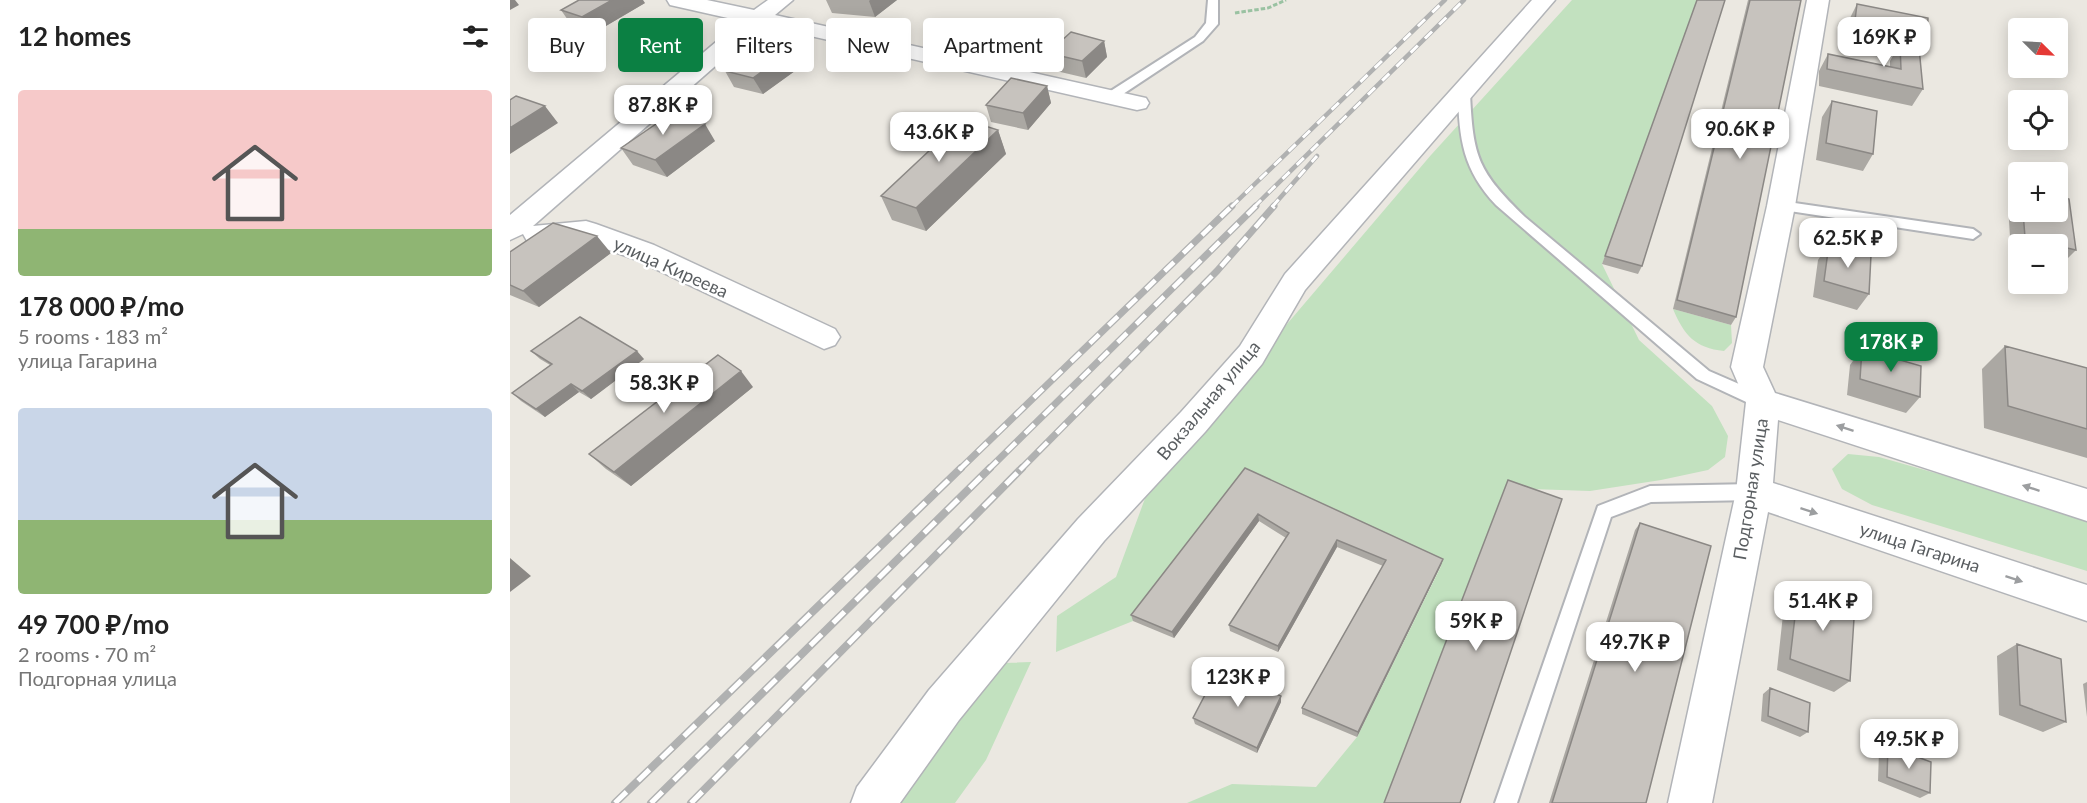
<!DOCTYPE html>
<html lang="en">
<head>
<meta charset="utf-8">
<style>
  body { margin:0; font-family:Lato,sans-serif; background:#f6f6f6; color:#222; height:100vh; display:flex; flex-direction:column; font-size:22px; white-space:nowrap }
  * { box-sizing:border-box; margin:0 }
  p { font-size:20px; color:#767676 }
  .icon { flex:none; width:33px; height:33px; fill:none; stroke:currentColor; stroke-width:2; stroke-linecap:round; stroke-linejoin:round }
  .map { position:relative; flex:1; overflow:hidden }
  .side { display:flex; flex-direction:column; background:#fff; width:510px }
  .side>* { flex:none }
  .top-card { position:absolute; left:18px; top:18px; width:570px; height:54px; display:flex; gap:12px }
  .needle { width:39px; rotate:114deg }
  .fabs { position:absolute; left:1498px; top:18px; display:grid; gap:12px }
  .fabs a { display:grid; place-items:center; width:60px; height:60px; border-radius:6px; background:#fff; box-shadow:0 3px 15px #0003; font-size:30px }
  .price { position:absolute; translate:-50% -51px; padding:0 14px; border-radius:12px; background:#fff; color:#222; font-size:20px; line-height:39px; filter:drop-shadow(0 2px 3px #0008) }
  .price::after { content:''; position:absolute; left:50%; top:36px; width:18px; height:14px; margin-left:-9px; background:inherit; clip-path:polygon(0 0,100% 0,50% 100%) }
  .price.active { background:#0b8043; color:#fff }
  ul { padding:0; list-style:none }
  li { display:grid; align-content:center; gap:12px; height:318px; padding:0 18px }
  li span { display:grid; place-items:center; height:186px; border-radius:6px; color:#555 }
  li>.icon { margin-inline-start:auto }
  span .icon { width:108px; height:108px; fill:#fffc; stroke-width:1 }
  li b { font-size:26px }
  h2 { display:flex; justify-content:space-between; align-items:center; height:72px; padding:0 18px; font-size:26px }
  .pill { padding:0 21px; border-radius:6px; background:#fff; box-shadow:0 3px 15px #0003; font-size:21px; line-height:54px }
  .pill.active { background:#0b8043; color:#fff }
  main { display:flex; flex:1; min-height:0 }
  .map>svg:first-child { display:block }
  .green { fill:#c2e1bf }
  .lines { fill:none; stroke-linecap:round; stroke-linejoin:round }
  .lane-casing { stroke:#b2b4b8; stroke-width:4 }
  .street-casing { stroke:#b2b4b8; stroke-width:3 }
  .path { stroke:#9ac2a2; stroke-width:3; stroke-dasharray:4.5 2; stroke-linecap:butt }
  .lane { fill:#fff; fill-rule:evenodd }
  .street { fill:#fff; fill-rule:evenodd }
  .rail-far2-casing { stroke:#b0b1b1; stroke-width:4.5 }
  .rail-far1-casing { stroke:#b0b1b1; stroke-width:7 }
  .rail-casing { stroke:#b0b1b1; stroke-width:8 }
  .rail-far2 { stroke:#fff; stroke-width:3; stroke-dasharray:10; stroke-linecap:butt }
  .rail-far1 { stroke:#fff; stroke-width:4.5; stroke-dasharray:13; stroke-linecap:butt }
  .rail { stroke:#fff; stroke-width:5; stroke-dasharray:16; stroke-linecap:butt }
  .wall { fill:#aba8a3 }
  .shaded-wall { fill:#8b8885 }
  .building { fill:#c7c3be; stroke:#8b8885; stroke-width:1.5 }
  .oneway { fill:#9c9ea0 }
  .labels { text-anchor:middle; dominant-baseline:central; stroke-width:5; stroke-linejoin:round; paint-order:stroke }
  .street-label { font-size:18px; fill:#5a5e61; stroke:#fff }
</style>
</head>
<body>
<main>
<section class="side">
<h2>12 homes<svg class="icon" aria-label="filters" viewBox="0 0 24 24"><path d="M4 7h16M4 17h16"/><circle cx="9" cy="7" r="2"/><circle cx="15" cy="17" r="2"/></svg></h2>
<ul>
<li><span style="background:linear-gradient(#f6c9c9 75%,#8fb573 0)"><svg class="icon" aria-label="home" viewBox="0 0 24 24"><path d="M3 11l9-7 9 7M6 9v11h12V9"/></svg></span><div><b>178 000 ₽/mo</b><p>5 rooms · 183 m²</p><p>улица Гагарина</p></div></li>
<li><span style="background:linear-gradient(#c9d6e8 60%,#8fb573 0)"><svg class="icon" aria-label="home" viewBox="0 0 24 24"><path d="M3 11l9-7 9 7M6 9v11h12V9"/></svg></span><div><b>49 700 ₽/mo</b><p>2 rooms · 70 m²</p><p>Подгорная улица</p></div></li>
</ul>
</section>
<div class="map">
<svg width="1577" height="803" viewBox="0 0 1577 803">
  <rect width="100%" height="100%" fill="#ebe8e1"/>
  <!-- green -->
  <path class="green" d="M1062 0H1187L1092 264 1129 340 1202 406 1218 436 1215 457 1198 470 1151 480 1080 491 995 488 874 803H677L722 784 806 787 847 737 931 566 736 476 623 621 546 652 547 616 606 577 640 485 921 155Z
    M1163 309 1221 325 1222 343 1214 351C1185 348 1174 335 1163 309Z
    M1338 454 1369 457 1577 516V571L1362 505 1332 489 1322 469Z
    M521 662 476 760 445 803H371L471 664Z"/>
  <g class="lines">
    <defs>
      <path id="lane" d="M698 0H708V24L693 41 604 100H596V94L685 37 696 23Z
        M954 89 960 93C963 158 968 171 1015 217L1199 371 1259 397 1261 402 1259 407 1253 409 1247 407 1187 379 986 205C953 170 949 139 948 93Z
        M1271 201 1463 229 1470 234 1463 239 1266 209 1264 206 1266 203Z
        M1244 484 1250 487 1253 492 1250 497 1244 500 1141 502 1101 517 1007 803H985L1088 506 1140 486Z"/>
      <path id="street" d="M157 0H197L244 10 258 0H283L265 15 627 96 636 98 639 103 636 108 627 110 252 25 23 226 76 221 86 224 144 245 325 329 330 337 325 345 314 349 124 259 74 241 27 244 17 241 13 234 0 240V215L231 21 160 5Z
        M1022 0H1045L795 290 752 364 695 432 594 541 449 720 390 803H341L347 787 419 690 568 519 671 412 730 346 775 274Z
        M1297 0H1319L1285 206 1253 367 1265 393 1577 489V521L1268 420 1263 483 1577 585V621L1258 512 1202 803H1158L1226 492 1236 402 1221 367 1257 206Z"/>
    </defs>
    <!-- lane casing -->
    <use href="#lane" class="lane-casing"/>
    <!-- street casing -->
    <use href="#street" class="street-casing"/>
    <!-- path -->
    <path class="path" d="M725 13 758 8 776 0"/>
    <!-- lane -->
    <use href="#lane" class="lane"/>
    <!-- street -->
    <use href="#street" class="street"/>
    <defs>
      <path id="rail-far2" d="M721 207 935 0
        M744 207 954 0
        M762 207 807 156"/>
      <path id="rail-far1" d="M449 470 722 206
        M478 470 746 206
        M510 470 707 271 764 206"/>
      <path id="rail" d="M105 803 451 468
        M141 803 480 468
        M181 803 512 468"/>
    </defs>
    <!-- rail-far2 casing -->
    <use href="#rail-far2" class="rail-far2-casing"/>
    <!-- rail-far1 casing -->
    <use href="#rail-far1" class="rail-far1-casing"/>
    <!-- rail casing -->
    <use href="#rail" class="rail-casing"/>
    <!-- rail-far2 -->
    <use href="#rail-far2" class="rail-far2"/>
    <!-- rail-far1 -->
    <use href="#rail-far1" class="rail-far1"/>
    <!-- rail -->
    <use href="#rail" class="rail"/>
  </g>
  <!-- wall -->
  <path class="wall" d="M316 0H387L365 17 322 13Z
    M1187 0 1132 266 1128 274 1092 264Z
    M1238 0H1291L1226 317 1221 325 1163 309Z
    M135 3 84 33 62 26 51 10Z
    M1347 4 1417 35 1409 48 1413 89 1402 106 1309 86V71L1318 54 1380 67V61L1388 47 1337 37 1339 20Z
    M594 41 597 57 576 78 542 70 538 53Z
    M296 63 253 94 224 87 215 71Z
    M537 86 541 103 518 130 481 122 476 105Z
    M1322 101 1363 154 1353 171 1306 160 1312 117Z
    M488 130 496 154 416 231 382 220 371 196Z
    M205 141 157 177 123 165 111 148Z
    M1509 190V212H1548L1566 250 1550 266H1548V244H1509V256L1501 254 1498 204Z
    M1319 244 1359 294 1347 310 1303 297 1308 260Z
    M0 252 101 253 29 307 0 295Z
    M1495 346 1577 368V458L1474 428 1472 369Z
    M1352 349 1410 397 1396 413 1337 395 1340 365Z
    M21 351 134 359 81 399 69 392 35 417 11 401 2 393 40 365 30 359Z
    M243 387 121 486 96 469 79 454Z
    M735 468 933 559 931 565 847 737 792 714V708L873 566 827 547 768 652 720 631 719 625 776 538 749 521 664 638 623 621 621 615Z
    M1130 523 1136 803H1039L1125 530Z
    M1289 583 1340 681 1324 692 1267 670 1275 596Z
    M1507 644 1556 722 1533 732 1489 715 1487 656Z
    M1577 682V717L1573 684Z
    M1260 688 1298 732 1290 737 1251 721 1253 694Z
    M771 696V702L747 753 685 724 683 718Z
    M1378 746 1420 793 1410 798 1368 781 1369 751Z"/>
  <!-- shaded-wall -->
  <path class="shaded-wall" d="M0 0H5L9 5 0 10Z
    M102 0H133L135 3 84 33 72 17Z
    M360 0H387L365 17 359 1Z
    M594 41 597 57 576 78 572 61Z
    M288 46 296 63 253 94 243 78Z
    M537 86 541 103 518 130 513 113Z
    M35 106 48 123 0 154V128Z
    M195 124 205 141 157 177 145 160Z
    M488 130 496 154 416 231 406 208Z
    M87 236 101 253 29 307 13 291Z
    M127 351 134 359 81 399 72 391Z
    M231 371 243 387 121 486 104 472Z
    M61 384 69 392 35 417 26 409Z
    M748 514 749 521 664 638 662 632Z
    M827 540V547L768 652V646Z
    M0 558 21 576 0 592Z
    M933 559 931 565 847 737 848 732Z
    M771 696V702L747 753V748Z"/>
  <!-- building -->
  <path class="building" d="M69 0H102L72 17 51 10Z
    M1187 0H1215L1132 266 1095 256Z
    M1240 0H1291L1226 317 1167 300Z
    M1347 4 1418 18 1417 35 1345 20Z
    M561 32 594 41 572 61 538 53Z
    M262 39 288 46 243 78 215 71Z
    M1390 45 1409 48 1413 89 1317 69 1318 54 1391 69Z
    M501 78 537 86 513 113 476 105Z
    M6 96 35 106 0 128V100Z
    M1322 101 1367 111 1363 154 1316 143Z
    M162 113 195 124 145 160 111 148Z
    M453 119 488 130 406 208 371 196Z
    M1548 196 1559 199 1566 250 1548 246V244H1544L1515 237 1513 212H1548Z
    M43 223 87 236 13 291 0 285V252Z
    M1319 244 1361 255 1359 294 1314 281Z
    M70 317 127 351 72 391 61 384 26 409 2 393 42 364 21 351Z
    M1495 346 1577 368V429L1498 406Z
    M1352 349 1411 366 1410 397 1350 379Z
    M208 355 231 371 104 472 79 454Z
    M735 468 933 559 848 732 792 708 876 560 827 540 768 646 719 625 779 533 748 514 662 632 621 615Z
    M998 480 1052 499 950 803H874Z
    M1130 523 1201 546 1136 803H1042Z
    M1289 583 1345 603 1340 681 1280 659Z
    M1507 644 1551 659 1556 722 1510 705Z
    M709 668 771 696 747 748 683 718Z
    M1260 688 1300 703 1298 732 1258 716Z
    M1378 746 1421 762 1420 793 1377 777Z"/>
  <!-- one-way arrows -->
  <defs><path id="oneway-solid" d="M-6-.8H1V-3.2L6.5 0L1 3.2V.8H-6Z" transform="scale(1.5)"/></defs>
  <g class="oneway">
    <use href="#oneway-solid" transform="translate(1335 428) rotate(-162)"/>
    <use href="#oneway-solid" transform="translate(1521 488) rotate(-162)"/>
    <use href="#oneway-solid" transform="translate(1299 511) rotate(18)"/>
    <use href="#oneway-solid" transform="translate(1504 579) rotate(18)"/>
  </g>
  <g class="labels">
    <!-- street labels -->
    <g class="street-label">
      <text transform="translate(161 267) rotate(24)">улица Киреева</text>
      <text transform="translate(698 400) rotate(-50)">Вокзальная улица</text>
      <text transform="translate(1240 489) rotate(-81)">Подгорная улица</text>
      <text transform="translate(1410 547) rotate(18)">улица Гагарина</text>
    </g>
  </g>
</svg>
<div class="fabs">
<a><svg class="needle" viewBox="-14 -14 28 28"><path d="M0-13l5 13h-10z" fill="#e53935"/><path d="M0 13l5-13h-10z" fill="#767676"/></svg></a>
<a><svg class="icon" aria-label="locate" viewBox="0 0 24 24"><circle cx="12" cy="12" r="6"/><path d="M12 2v4M12 18v4M2 12h4M18 12h4"/></svg></a>
<a>+</a>
<a>−</a>
</div>
<b class="price" style="left:1374px;top:68px">169K ₽</b>
<b class="price" style="left:153px;top:136px">87.8K ₽</b>
<b class="price" style="left:1230px;top:160px">90.6K ₽</b>
<b class="price" style="left:429px;top:163px">43.6K ₽</b>
<b class="price" style="left:1338px;top:269px">62.5K ₽</b>
<b class="price active" style="left:1381px;top:373px">178K ₽</b>
<b class="price" style="left:154px;top:414px">58.3K ₽</b>
<b class="price" style="left:1313px;top:632px">51.4K ₽</b>
<b class="price" style="left:966px;top:652px">59K ₽</b>
<b class="price" style="left:1125px;top:673px">49.7K ₽</b>
<b class="price" style="left:728px;top:708px">123K ₽</b>
<b class="price" style="left:1399px;top:770px">49.5K ₽</b>
<div class="top-card">
<a class="pill">Buy</a>
<a class="pill active">Rent</a>
<a class="pill">Filters</a>
<a class="pill">New</a>
<a class="pill">Apartment</a>
</div>
</div>
</main>
</body>
</html>
